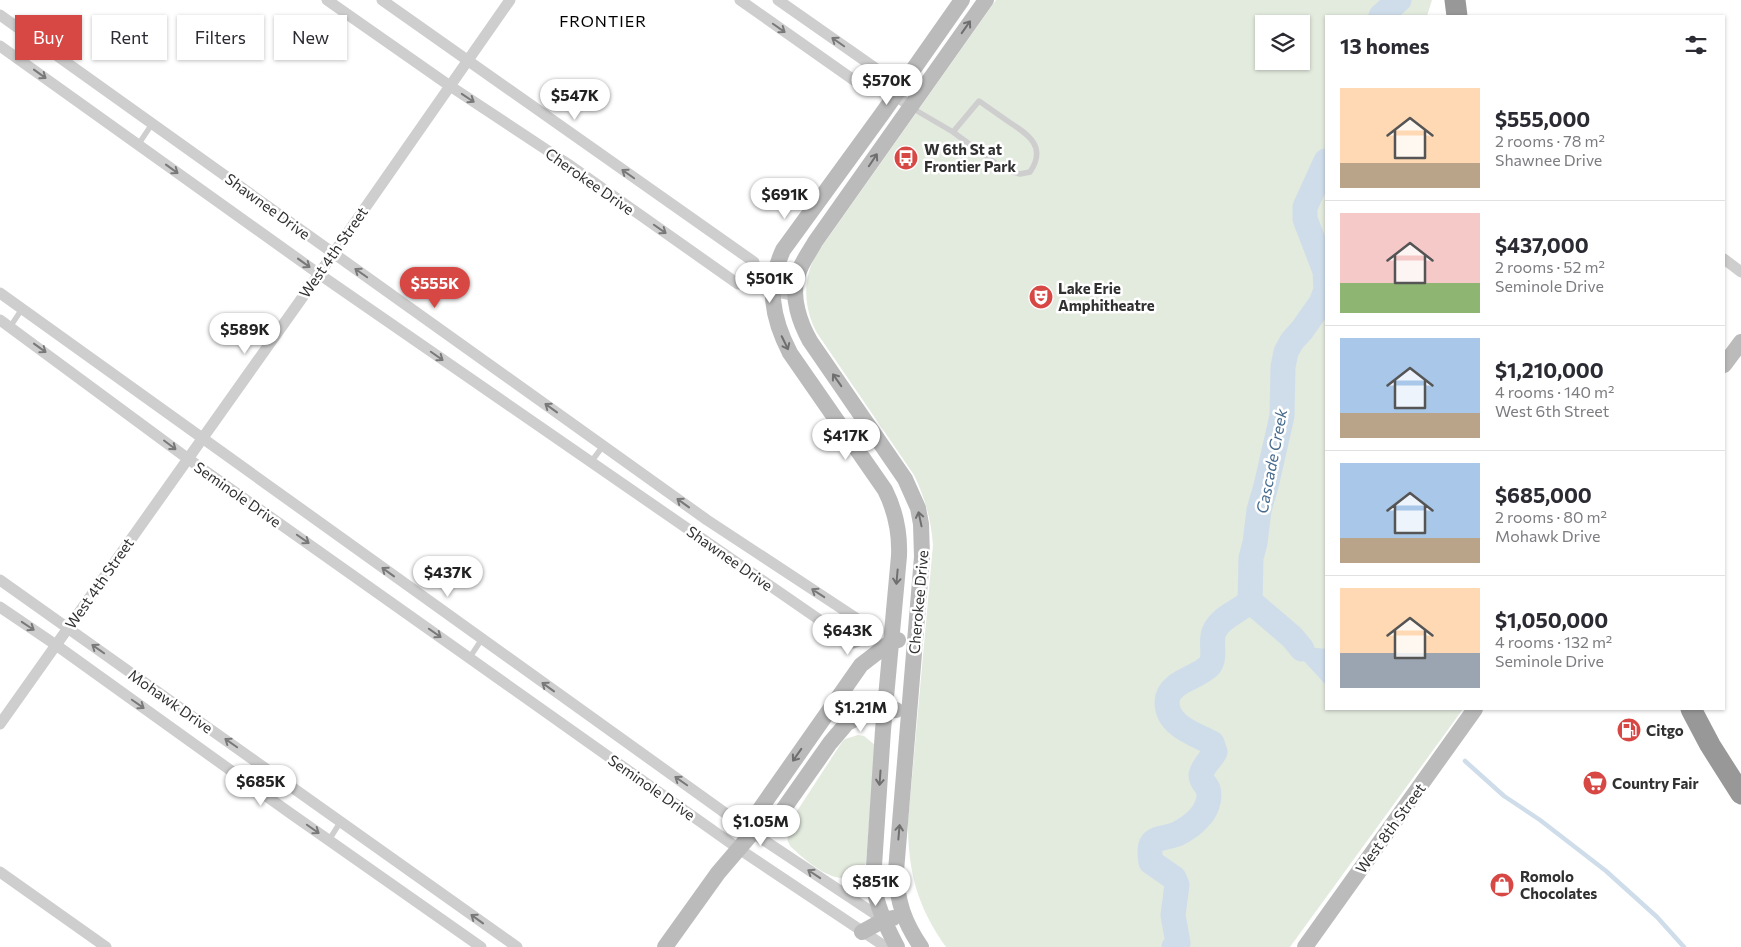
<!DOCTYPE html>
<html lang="en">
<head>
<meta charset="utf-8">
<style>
  body { margin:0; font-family:Commissioner,sans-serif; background:#f7f7f7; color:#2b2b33; height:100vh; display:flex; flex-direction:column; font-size:19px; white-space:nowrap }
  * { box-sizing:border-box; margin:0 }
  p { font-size:16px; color:#7c7c81 }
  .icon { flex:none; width:28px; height:28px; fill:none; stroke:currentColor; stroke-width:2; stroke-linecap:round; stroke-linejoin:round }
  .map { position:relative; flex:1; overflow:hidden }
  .drawer { position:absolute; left:1325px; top:15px; width:400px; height:695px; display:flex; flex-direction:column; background:#fff; border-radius:0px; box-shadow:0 1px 4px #0004 }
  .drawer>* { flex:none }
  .hud { position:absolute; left:15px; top:15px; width:475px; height:45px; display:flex; gap:10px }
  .buttons { position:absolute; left:1255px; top:15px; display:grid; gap:10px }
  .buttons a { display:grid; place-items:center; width:55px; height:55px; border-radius:0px; background:#fff; box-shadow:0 1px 4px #0004; font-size:25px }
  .price { position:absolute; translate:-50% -42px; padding:0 11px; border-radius:18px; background:#fff; color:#222; font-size:16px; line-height:32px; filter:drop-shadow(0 1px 2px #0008) }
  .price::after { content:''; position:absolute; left:50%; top:30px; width:15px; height:11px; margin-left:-8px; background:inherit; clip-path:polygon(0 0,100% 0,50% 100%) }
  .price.active { background:#d74845; color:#fff }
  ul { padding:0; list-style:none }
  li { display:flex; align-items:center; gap:15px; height:125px; padding:0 15px }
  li+li { border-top:1px solid #e1e1e2 }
  li span { display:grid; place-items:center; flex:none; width:140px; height:100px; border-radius:0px; color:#555 }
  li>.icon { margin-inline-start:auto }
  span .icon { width:60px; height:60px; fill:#fffc; stroke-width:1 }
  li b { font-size:21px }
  h2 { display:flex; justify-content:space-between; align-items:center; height:60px; padding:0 15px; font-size:21px }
  .pill { padding:0 18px; border-radius:0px; background:#fff; box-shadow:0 1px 4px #0004; font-size:18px; line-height:45px }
  .pill.active { background:#d74845; color:#fff }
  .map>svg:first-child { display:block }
  .green { fill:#e3eade; fill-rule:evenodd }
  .water { fill:#cfddea }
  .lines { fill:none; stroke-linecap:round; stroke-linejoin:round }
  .stream { stroke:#cfddea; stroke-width:4.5 }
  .river { stroke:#cfddea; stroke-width:25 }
  .lane { stroke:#cecece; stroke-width:5.5 }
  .street { stroke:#cecece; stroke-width:11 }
  .secondary { stroke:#bbb; stroke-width:16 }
  .highway { stroke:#989898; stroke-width:21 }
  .oneway { stroke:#6f6f6f }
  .oneway2 { stroke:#787878 }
  .labels { text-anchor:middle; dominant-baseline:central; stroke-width:5; stroke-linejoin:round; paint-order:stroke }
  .poi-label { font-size:15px; font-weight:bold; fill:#313131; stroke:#fff; text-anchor:start }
  .street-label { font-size:15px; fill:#313131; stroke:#fff }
  .neighbourhood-label { font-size:16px; letter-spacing:1px; fill:#000; stroke:#fff }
  .water-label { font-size:16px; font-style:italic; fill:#456a8d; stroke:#fff }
</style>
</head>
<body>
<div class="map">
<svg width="1741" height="947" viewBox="0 0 1741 947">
  <rect width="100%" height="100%" fill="#fff"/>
  <!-- green -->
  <path class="green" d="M996 0H1432L1427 16H1326V709H1463L1290 947H946C917 906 908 872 908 822L933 545C931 519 925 498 914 475L817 333C803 307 802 277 818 252ZM1264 24H1301V61H1264Z
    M858 735 864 736 875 745 866 863C846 897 811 865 791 847L788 842 786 828 842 742 845 739Z"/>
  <!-- water -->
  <path class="water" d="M1309 647 1326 649V685L1303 660 1300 653 1302 649Z"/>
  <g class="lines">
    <!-- stream -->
    <path class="stream" d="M1465 761 1504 796 1540 820 1606 871 1657 917 1684 947"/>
    <!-- river -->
    <path class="river" d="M1381 16 1399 0
      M1250 601 1292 637 1302 649
      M1174 947 1178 943 1173 915 1177 885 1174 878 1151 862C1146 835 1158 841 1177 834 1185 830 1193 825 1199 818 1206 811 1211 799 1208 789 1206 784 1201 782 1201 775 1202 767 1211 759 1215 752L1212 743C1195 734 1167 726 1167 702 1167 695 1171 690 1176 686 1186 678 1200 675 1209 666 1217 658 1209 640 1215 630 1222 616 1239 612 1250 601L1251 558 1255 543 1259 510 1266 486 1282 416 1283 367 1286 352 1292 341 1302 330 1321 303 1326 290 1325 271 1305 219V207L1326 161"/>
    <!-- lane -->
    <path class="lane" d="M912 108 953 132 1005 170 1020 174 1030 172C1047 147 1029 135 1009 122 999 115 989 108 979 101L953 132
      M138 145 152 124
      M10 327 22 309
      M591 462 603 446
      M470 657 482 639
      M329 840 341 821"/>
    <!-- street -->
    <path class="street" d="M327 0 450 86 568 164 738 284 755 282 754 262 382 0
      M740 0 865 88 880 84 878 70 778 0
      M0 15 707 520 859 620 871 636 853 643 319 274 0 46
      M880 84 910 106
      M1724 259 1741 272
      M755 282 777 292 795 296
      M0 293 753 833 884 920
      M0 320 187 458 739 849 886 947
      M0 580 517 947
      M0 607 56 645 290 813 481 947
      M0 724 319 274 510 0
      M0 872 106 947"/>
    <!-- secondary -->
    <path class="secondary" d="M1724 365 1741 342
      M759 825 758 812 861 665 892 641 898 640
      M862 932 884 920 893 918
      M665 947 718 873 759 825 773 824 830 743 847 723 869 712 896 710
      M897 947C886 926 876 905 873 881L883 730 899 556C900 532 896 512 885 490L790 353C772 318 766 287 783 250L882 114 962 0
      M921 947C904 922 897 902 896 871L922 557 921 524 918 508 905 479 810 341C800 323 791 298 797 277 800 264 809 253 815 242L986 0
      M1305 947 1475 709"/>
    <!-- highway -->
    <path class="highway" d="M1455 0 1457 16
      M1691 709 1710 745 1741 794"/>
  </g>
  <!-- one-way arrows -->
  <defs><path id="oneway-shaft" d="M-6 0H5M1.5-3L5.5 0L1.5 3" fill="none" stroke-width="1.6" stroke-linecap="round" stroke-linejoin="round" transform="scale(1.25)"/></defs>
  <g class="oneway">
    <use href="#oneway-shaft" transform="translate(966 27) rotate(-55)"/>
    <use href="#oneway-shaft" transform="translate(873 160) rotate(-56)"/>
    <use href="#oneway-shaft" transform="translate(785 343) rotate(64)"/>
    <use href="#oneway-shaft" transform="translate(837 380) rotate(-125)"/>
    <use href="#oneway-shaft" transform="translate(920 519) rotate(-102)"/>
    <use href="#oneway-shaft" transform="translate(897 577) rotate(95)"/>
    <use href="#oneway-shaft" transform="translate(797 755) rotate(125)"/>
    <use href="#oneway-shaft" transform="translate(880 778) rotate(94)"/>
    <use href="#oneway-shaft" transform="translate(899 832) rotate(-85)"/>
  </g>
  <g class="oneway2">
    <use href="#oneway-shaft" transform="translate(779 28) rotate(35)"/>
    <use href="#oneway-shaft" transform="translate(838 42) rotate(-145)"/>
    <use href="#oneway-shaft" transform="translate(40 74) rotate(36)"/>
    <use href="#oneway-shaft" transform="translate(468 98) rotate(34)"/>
    <use href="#oneway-shaft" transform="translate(172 169) rotate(36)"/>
    <use href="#oneway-shaft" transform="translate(628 174) rotate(-145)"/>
    <use href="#oneway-shaft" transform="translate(660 229) rotate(35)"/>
    <use href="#oneway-shaft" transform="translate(304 263) rotate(36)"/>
    <use href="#oneway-shaft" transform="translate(361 273) rotate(-145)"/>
    <use href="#oneway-shaft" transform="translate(40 348) rotate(36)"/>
    <use href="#oneway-shaft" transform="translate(437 356) rotate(35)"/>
    <use href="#oneway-shaft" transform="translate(551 408) rotate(-144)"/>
    <use href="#oneway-shaft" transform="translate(170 445) rotate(37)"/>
    <use href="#oneway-shaft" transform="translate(683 503) rotate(-144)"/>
    <use href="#oneway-shaft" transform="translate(303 539) rotate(35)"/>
    <use href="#oneway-shaft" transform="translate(388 572) rotate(-144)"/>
    <use href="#oneway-shaft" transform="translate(818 593) rotate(-147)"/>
    <use href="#oneway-shaft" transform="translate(28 626) rotate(34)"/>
    <use href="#oneway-shaft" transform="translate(435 633) rotate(35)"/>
    <use href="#oneway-shaft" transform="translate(98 649) rotate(-145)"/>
    <use href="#oneway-shaft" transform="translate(548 687) rotate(-144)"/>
    <use href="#oneway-shaft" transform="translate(138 704) rotate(35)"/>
    <use href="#oneway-shaft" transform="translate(231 743) rotate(-145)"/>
    <use href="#oneway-shaft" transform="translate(681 781) rotate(-145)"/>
    <use href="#oneway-shaft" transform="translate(313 829) rotate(35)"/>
    <use href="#oneway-shaft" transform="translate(814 874) rotate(-146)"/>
    <use href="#oneway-shaft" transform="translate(477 919) rotate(-144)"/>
  </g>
  <!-- icons -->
  <defs>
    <symbol id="bus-disc" viewBox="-11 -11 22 22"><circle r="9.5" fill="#d74845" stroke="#fff"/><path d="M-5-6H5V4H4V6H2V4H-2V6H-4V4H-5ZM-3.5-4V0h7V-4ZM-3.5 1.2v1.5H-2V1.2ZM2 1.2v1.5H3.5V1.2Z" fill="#fff"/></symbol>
    <symbol id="theatre-disc" viewBox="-11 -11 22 22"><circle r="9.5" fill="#d74845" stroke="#fff"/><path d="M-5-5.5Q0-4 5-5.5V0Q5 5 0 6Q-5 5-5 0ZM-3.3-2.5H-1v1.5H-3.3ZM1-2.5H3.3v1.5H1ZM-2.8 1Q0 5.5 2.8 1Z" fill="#fff"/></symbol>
    <symbol id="fuel-disc" viewBox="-11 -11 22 22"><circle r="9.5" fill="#d74845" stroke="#fff"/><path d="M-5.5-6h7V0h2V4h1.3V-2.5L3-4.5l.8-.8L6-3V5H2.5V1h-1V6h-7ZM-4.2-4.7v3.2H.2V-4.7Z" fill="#fff"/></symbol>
    <symbol id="supermarket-disc" viewBox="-11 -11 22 22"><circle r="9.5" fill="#d74845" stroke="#fff"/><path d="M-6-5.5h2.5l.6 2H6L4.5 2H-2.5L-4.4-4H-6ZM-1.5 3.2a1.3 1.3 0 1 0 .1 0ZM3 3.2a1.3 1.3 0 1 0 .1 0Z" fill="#fff"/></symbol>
    <symbol id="shop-disc" viewBox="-11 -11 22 22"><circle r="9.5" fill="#d74845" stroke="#fff"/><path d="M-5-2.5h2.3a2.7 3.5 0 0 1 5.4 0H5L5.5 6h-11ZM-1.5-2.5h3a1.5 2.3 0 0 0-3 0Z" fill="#fff"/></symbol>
  </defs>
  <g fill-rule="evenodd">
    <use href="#bus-disc" x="892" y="144" width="28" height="28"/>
    <use href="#theatre-disc" x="1027" y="283" width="28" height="28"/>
    <use href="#fuel-disc" x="1615" y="716" width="28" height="28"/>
    <use href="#supermarket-disc" x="1581" y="769" width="28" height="28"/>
    <use href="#shop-disc" x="1488" y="871" width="28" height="28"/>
  </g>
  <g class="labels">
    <!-- poi labels -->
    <g class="poi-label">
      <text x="924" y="149">W 6th St at<tspan x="924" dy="17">Frontier Park</tspan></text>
      <text x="1058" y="288">Lake Erie<tspan x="1058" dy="17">Amphitheatre</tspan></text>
      <text x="1646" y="730">Citgo</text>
      <text x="1612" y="783">Country Fair</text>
      <text x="1520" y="876">Romolo<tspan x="1520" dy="17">Chocolates</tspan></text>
    </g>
    <!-- street labels -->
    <g class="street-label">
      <text transform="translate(590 181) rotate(35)">Cherokee Drive</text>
      <text transform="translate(268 206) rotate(36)">Shawnee Drive</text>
      <text transform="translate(333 252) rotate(-55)">West 4th Street</text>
      <text transform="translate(238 494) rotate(35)">Seminole Drive</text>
      <text transform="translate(730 558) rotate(35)">Shawnee Drive</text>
      <text transform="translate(99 583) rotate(-55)">West 4th Street</text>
      <text transform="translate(918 602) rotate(-85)">Cherokee Drive</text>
      <text transform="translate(171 701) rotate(35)">Mohawk Drive</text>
      <text transform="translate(652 787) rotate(35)">Seminole Drive</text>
      <text transform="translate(1390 828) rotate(-54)">West 8th Street</text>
    </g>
    <!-- neighbourhood labels -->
    <g class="neighbourhood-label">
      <text x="603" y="20">FRONTIER</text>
    </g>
    <!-- water labels -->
    <g class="water-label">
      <text transform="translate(1271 461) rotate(-79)">Cascade Creek</text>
    </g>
  </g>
</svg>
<div class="buttons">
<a><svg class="icon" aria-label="layers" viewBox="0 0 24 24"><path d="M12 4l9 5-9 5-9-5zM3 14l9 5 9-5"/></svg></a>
</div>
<b class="price" style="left:887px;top:106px">$570K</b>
<b class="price" style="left:575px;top:121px">$547K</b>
<b class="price" style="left:785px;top:220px">$691K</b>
<b class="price" style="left:770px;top:304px">$501K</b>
<b class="price active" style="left:435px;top:309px">$555K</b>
<b class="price" style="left:245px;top:355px">$589K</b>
<b class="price" style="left:846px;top:461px">$417K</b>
<b class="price" style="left:448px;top:598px">$437K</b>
<b class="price" style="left:848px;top:656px">$643K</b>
<b class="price" style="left:861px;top:733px">$1.21M</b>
<b class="price" style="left:261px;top:807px">$685K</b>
<b class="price" style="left:761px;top:847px">$1.05M</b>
<b class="price" style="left:876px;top:907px">$851K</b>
<div class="hud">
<a class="pill active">Buy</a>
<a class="pill">Rent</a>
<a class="pill">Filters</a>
<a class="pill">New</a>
</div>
<section class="drawer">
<h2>13 homes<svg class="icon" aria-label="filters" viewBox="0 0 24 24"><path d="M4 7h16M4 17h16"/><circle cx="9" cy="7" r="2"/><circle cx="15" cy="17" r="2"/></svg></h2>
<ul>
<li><span style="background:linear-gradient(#ffd9b3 75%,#b9a48a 0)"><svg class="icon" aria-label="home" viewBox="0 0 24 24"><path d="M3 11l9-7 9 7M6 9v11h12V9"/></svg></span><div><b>$555,000</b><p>2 rooms · 78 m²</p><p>Shawnee Drive</p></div></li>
<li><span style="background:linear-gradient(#f6c9c9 70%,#8fb573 0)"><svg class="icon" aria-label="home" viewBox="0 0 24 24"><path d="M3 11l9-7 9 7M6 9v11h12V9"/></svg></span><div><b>$437,000</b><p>2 rooms · 52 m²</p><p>Seminole Drive</p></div></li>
<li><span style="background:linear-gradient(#a9c7e8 75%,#b9a48a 0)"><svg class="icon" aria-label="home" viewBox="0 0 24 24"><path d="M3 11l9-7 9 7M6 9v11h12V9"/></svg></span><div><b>$1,210,000</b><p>4 rooms · 140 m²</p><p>West 6th Street</p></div></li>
<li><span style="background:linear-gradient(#a9c7e8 75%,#b9a48a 0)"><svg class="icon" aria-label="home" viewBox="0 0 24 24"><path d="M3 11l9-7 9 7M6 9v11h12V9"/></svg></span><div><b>$685,000</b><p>2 rooms · 80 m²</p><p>Mohawk Drive</p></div></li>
<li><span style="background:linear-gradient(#ffd9b3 65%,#9aa5b1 0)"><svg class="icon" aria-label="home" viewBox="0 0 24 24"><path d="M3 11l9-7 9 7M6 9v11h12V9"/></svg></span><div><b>$1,050,000</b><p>4 rooms · 132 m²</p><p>Seminole Drive</p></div></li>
</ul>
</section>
</div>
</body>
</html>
